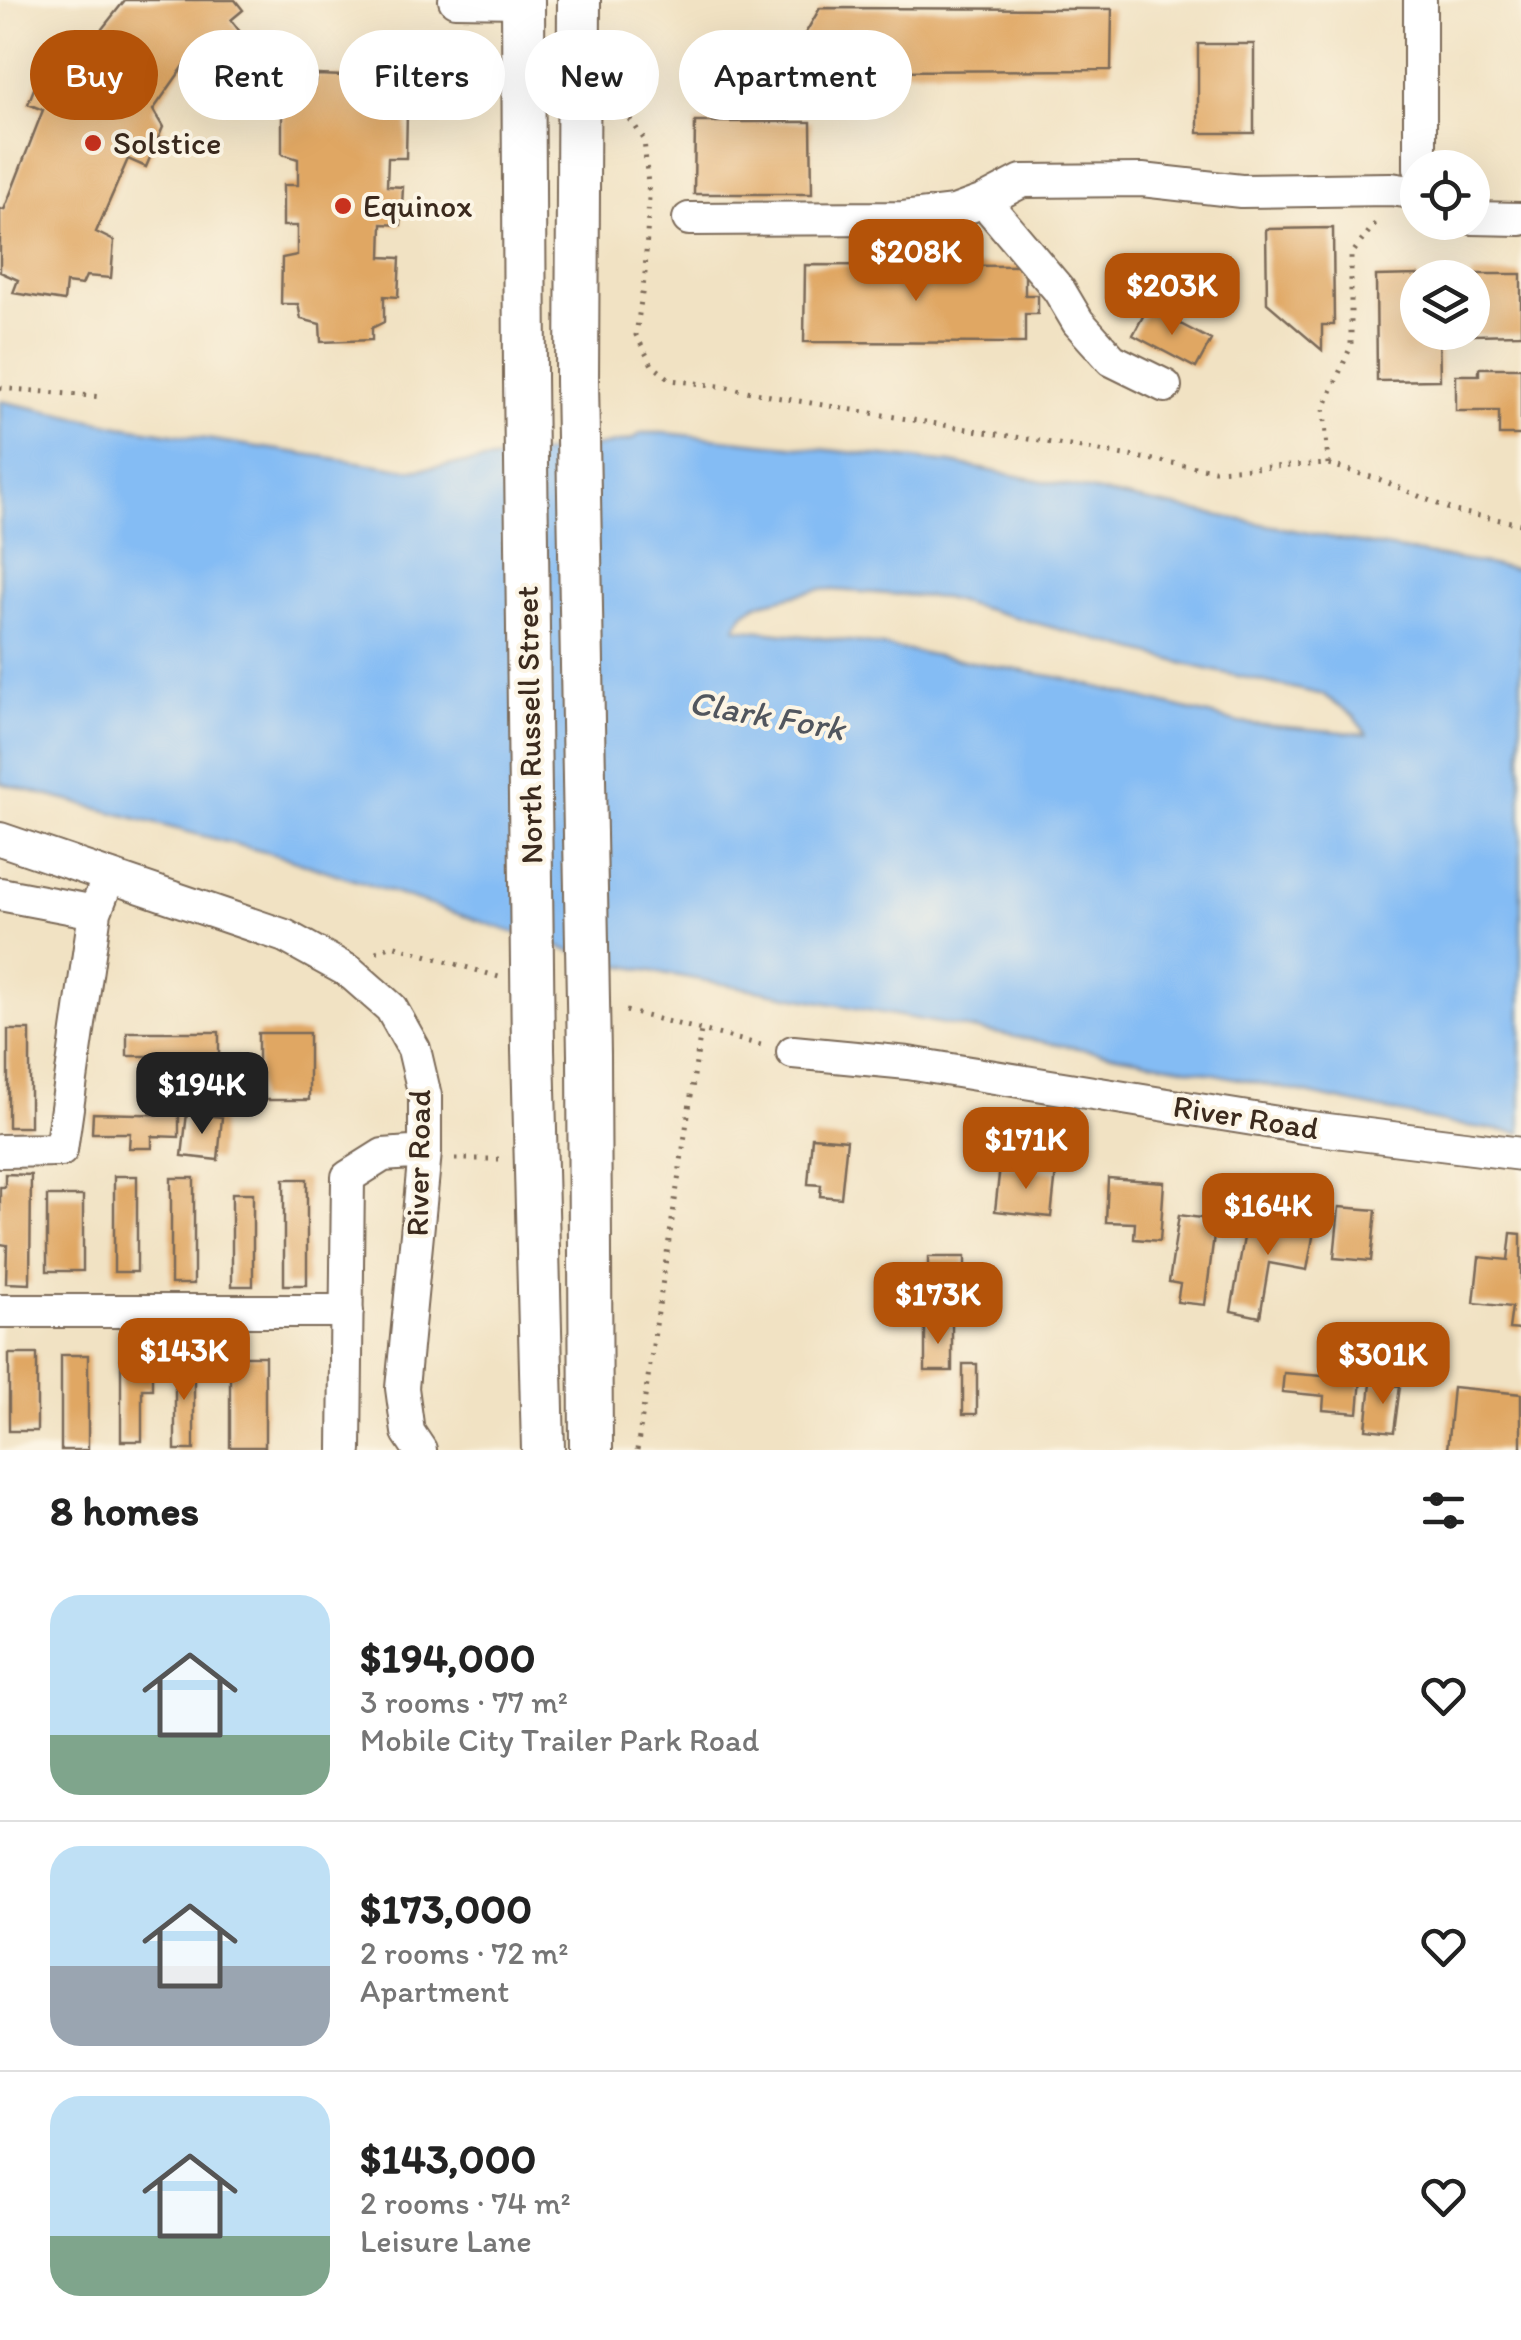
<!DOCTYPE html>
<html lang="en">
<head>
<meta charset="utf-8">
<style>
  body { margin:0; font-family:Itim,sans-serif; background:#f2f2f2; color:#222; height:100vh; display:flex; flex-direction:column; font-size:38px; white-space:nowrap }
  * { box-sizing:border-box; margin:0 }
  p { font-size:32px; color:#767676 }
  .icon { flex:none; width:55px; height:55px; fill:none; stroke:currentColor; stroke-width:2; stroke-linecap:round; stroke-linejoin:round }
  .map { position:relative; height:1450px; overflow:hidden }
  .side { display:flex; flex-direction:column; background:#fff; flex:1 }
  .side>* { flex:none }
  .top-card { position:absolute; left:30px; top:30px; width:1000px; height:90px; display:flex; gap:20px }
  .buttons { position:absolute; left:1400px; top:150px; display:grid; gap:20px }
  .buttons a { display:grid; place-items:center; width:90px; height:90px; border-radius:50%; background:#fff; box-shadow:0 10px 40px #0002; font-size:50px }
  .price { position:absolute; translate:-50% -85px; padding:0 22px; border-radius:20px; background:#b45309; color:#fff; font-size:32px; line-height:65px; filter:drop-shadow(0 2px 5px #0008) }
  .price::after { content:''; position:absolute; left:50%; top:60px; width:30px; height:22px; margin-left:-15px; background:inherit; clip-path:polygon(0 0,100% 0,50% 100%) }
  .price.current { background:#222; color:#fff }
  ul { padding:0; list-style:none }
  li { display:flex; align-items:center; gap:30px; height:250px; padding:0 50px }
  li+li { border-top:2px solid #e0e0e0 }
  li span { display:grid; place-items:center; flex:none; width:280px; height:200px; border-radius:30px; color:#555 }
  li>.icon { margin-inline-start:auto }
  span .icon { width:120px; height:120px; fill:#fffc; stroke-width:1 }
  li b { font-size:42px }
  h2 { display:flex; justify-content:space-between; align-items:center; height:120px; padding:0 50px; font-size:42px }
  .pill { padding:0 35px; border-radius:45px; background:#fff; box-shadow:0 10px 40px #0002; font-size:35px; line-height:90px }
  .pill.current { background:#b45309; color:#fff }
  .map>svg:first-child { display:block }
  .water { fill:#84bcf4; stroke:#607389; stroke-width:2.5; fill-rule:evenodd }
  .building { fill:#e0a764 }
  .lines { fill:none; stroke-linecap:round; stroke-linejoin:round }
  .minor-casing { stroke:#7b6a58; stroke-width:36 }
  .major-casing { stroke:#7b6a58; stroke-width:46 }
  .path { stroke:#7b6a58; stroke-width:5; stroke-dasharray:2.5 8; stroke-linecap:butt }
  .minor { stroke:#fff; stroke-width:32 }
  .major { stroke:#fff; stroke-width:42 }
  .major-bridge-casing { stroke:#7b6a58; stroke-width:46; stroke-linecap:butt }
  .major-bridge { stroke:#fff; stroke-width:42 }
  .poi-dot { fill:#c8321e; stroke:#fcf5e5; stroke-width:4 }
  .labels { text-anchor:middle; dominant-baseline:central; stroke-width:8; stroke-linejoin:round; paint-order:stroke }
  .poi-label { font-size:32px; fill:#3b2a1e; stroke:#fcf5e5; text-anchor:start }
  .street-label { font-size:32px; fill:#3b2a1e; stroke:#fcf5e5 }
  .water-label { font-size:35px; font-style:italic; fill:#51565e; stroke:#fcf5e5 }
</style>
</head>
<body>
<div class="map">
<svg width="1521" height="1450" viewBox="0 0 1521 1450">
  <rect width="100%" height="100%" fill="#fcf5e5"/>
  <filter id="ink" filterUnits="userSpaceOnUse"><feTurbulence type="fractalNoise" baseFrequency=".01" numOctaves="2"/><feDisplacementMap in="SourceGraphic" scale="20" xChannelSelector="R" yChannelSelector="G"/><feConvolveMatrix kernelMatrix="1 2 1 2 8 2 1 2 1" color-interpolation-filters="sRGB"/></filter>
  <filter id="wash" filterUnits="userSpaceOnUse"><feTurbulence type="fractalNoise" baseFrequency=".0048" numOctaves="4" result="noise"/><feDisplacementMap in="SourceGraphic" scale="40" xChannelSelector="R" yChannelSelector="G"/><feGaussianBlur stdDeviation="2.25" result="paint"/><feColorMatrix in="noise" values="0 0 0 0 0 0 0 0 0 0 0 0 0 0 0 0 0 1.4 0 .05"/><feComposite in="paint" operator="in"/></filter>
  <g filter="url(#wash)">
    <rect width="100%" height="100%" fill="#f1e2c3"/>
    <!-- water -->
    <path class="water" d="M0 401 120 426 411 470 590 448 631 440 642 433H665L951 463 1354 542 1521 570V1133L1452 1124 1182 1067 607 963 284 857 0 783ZM820 589 944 598 1197 667 1324 695 1354 716 1367 734 1240 723 1062 678 865 643 735 628 744 613 757 604Z"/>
    <g id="blocks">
      <!-- building -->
      <path class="building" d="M125 0H235L243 10 231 20 244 37 214 61 196 49 153 110 163 127 146 167 128 159 96 232 114 241 111 278 86 276 82 285 66 283 64 301 13 293 18 280 0 272V209L4 210 43 110 28 104 46 58 71 68Z
        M820 8 1112 9 1111 70 875 71V48L853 49 832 83 791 58Z
        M1198 44H1254V133H1198Z
        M317 75 373 77 372 91 389 92V112H407L406 158H388L387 186 403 187 401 225 382 224 381 257 400 258 398 297 384 296V322L372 328V340L321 342 320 324 301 319 298 304H281L282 258 297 255V226H283V185H298V159L282 154V112L294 110 295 93 313 89Z
        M695 122H811L812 194H694Z
        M1333 228 1334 325H1322V350L1267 303 1266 229Z
        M805 265 1025 266V295H1038V314H1025V343L804 342Z
        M1472 274H1521V334L1472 335Z
        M1418 275V332H1439L1440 380 1377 381 1376 276Z
        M1148 307 1211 340 1196 368 1133 335Z
        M1479 368H1521V435H1499V411H1456V375H1479Z
        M8 1030H30V1127H8Z
        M127 1032H219V1056H127Z
        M258 1033H309V1100H258Z
        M93 1113 179 1115V1137L152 1136V1148H129L130 1133H92Z
        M187 1113 222 1117 218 1160 182 1156Z
        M812 1137 847 1140 841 1198 820 1196 821 1185 808 1184Z
        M1000 1166 1056 1172 1051 1217 995 1211Z
        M5 1174 31 1175 30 1284 6 1283 7 1245 0 1244V1187H5Z
        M114 1176H137V1272H114Z
        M171 1178H194V1284H171Z
        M1108 1178 1164 1182 1160 1241 1134 1239 1135 1223 1106 1222Z
        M284 1179H307V1285H284Z
        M232 1193H253V1286H232Z
        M47 1196H83V1271H47Z
        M1339 1207 1376 1210 1371 1261 1334 1258Z
        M1179 1215 1216 1220 1205 1305 1177 1302 1180 1284 1169 1282Z
        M1248 1215 1315 1226 1307 1270 1269 1263 1260 1317 1231 1311Z
        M1511 1233 1521 1234V1330L1509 1329 1512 1307 1474 1303 1479 1257 1508 1260Z
        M928 1257H965V1317H928Z
        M925 1323H952V1371H925Z
        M9 1354H37V1431H9Z
        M61 1355H88V1450H61Z
        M175 1355H194V1450H175Z
        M121 1356H152V1389H142V1441H121Z
        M230 1356H265V1447H230Z
        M963 1364H977V1414H963Z
        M1284 1373 1361 1379 1358 1413 1323 1410 1324 1396 1282 1392Z
        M1371 1383 1400 1386 1394 1432 1366 1429Z
        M1453 1387 1521 1394V1450H1447Z"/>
    </g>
  </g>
  <g filter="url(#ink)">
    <use href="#blocks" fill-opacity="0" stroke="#7b6a58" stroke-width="2.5"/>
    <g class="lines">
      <defs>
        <path id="minor" d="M455 0 523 1
          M1420 0V168
          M984 201 1059 290 1078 322 1112 360 1165 386
          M1472 218 1521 219
          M689 219 903 218 954 212 984 201 1022 181 1142 180 1241 191 1391 189 1418 193
          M0 839 285 936 350 972 391 1008 414 1049 425 1096V1152L402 1388 408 1432 420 1450
          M0 894 95 912
          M793 1052 908 1063 1303 1127 1521 1154
          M0 1151 61 1150 95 912 109 876
          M0 1311H347
          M345 1450 348 1177 383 1155 425 1152"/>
        <path id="major" d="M523 0 525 376
          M579 0 577 381 585 835
          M533 1049 543 1450
          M589 1055 591 1450"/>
      </defs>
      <!-- minor casing -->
      <use href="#minor" class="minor-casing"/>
      <!-- major casing -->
      <use href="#major" class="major-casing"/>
      <!-- path -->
      <path class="path" d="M630 119 644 139 649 197 645 273 636 335 652 365 671 380 727 387 775 397 1214 470 1328 464 1381 480 1454 511 1521 524
        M0 388 103 397
        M1328 464 1324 408 1351 346V255L1377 221
        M376 952 392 945 499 977
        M626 1011 765 1046
        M455 1159H499
        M637 1450 701 1030"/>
      <!-- minor -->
      <use href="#minor" class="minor"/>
      <!-- major -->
      <use href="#major" class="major"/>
      <defs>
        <path id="major-bridge" d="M525 376 533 1049
          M585 835 589 1055"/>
      </defs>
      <!-- major-bridge casing -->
      <use href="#major-bridge" class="major-bridge-casing"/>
      <!-- major-bridge -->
      <use href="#major-bridge" class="major-bridge"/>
    </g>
  </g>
  <!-- markers -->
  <g class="poi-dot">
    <circle cx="93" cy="143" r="10"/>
    <circle cx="343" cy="206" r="10"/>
  </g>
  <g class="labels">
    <!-- poi labels -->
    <g class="poi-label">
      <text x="113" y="143">Solstice</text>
      <text x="363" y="206">Equinox</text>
    </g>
    <!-- street labels -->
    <g class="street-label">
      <text transform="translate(529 725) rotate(-91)">North Russell Street</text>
      <text transform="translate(1246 1117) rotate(9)">River Road</text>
      <text transform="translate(418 1163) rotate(-89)">River Road</text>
    </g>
    <!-- water labels -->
    <g class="water-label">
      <text transform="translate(767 715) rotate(10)">Clark Fork</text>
    </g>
  </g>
</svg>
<div class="buttons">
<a><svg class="icon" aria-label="locate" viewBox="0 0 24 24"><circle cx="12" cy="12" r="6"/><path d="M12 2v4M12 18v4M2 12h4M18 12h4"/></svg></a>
<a><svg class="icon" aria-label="layers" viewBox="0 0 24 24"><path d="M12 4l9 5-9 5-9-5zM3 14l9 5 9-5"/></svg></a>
</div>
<b class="price" style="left:916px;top:304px">$208K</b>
<b class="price" style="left:1172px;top:338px">$203K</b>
<b class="price current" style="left:202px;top:1137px">$194K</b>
<b class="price" style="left:1026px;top:1192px">$171K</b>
<b class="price" style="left:1268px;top:1258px">$164K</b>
<b class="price" style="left:938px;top:1347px">$173K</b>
<b class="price" style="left:184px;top:1403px">$143K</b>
<b class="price" style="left:1383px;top:1407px">$301K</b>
<div class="top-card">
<a class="pill current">Buy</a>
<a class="pill">Rent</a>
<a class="pill">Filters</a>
<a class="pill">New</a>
<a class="pill">Apartment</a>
</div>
</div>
<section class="side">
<h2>8 homes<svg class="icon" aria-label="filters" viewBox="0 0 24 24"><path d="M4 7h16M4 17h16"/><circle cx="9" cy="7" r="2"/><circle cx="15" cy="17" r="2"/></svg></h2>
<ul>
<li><span style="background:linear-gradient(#bfe0f5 70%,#7fa58c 0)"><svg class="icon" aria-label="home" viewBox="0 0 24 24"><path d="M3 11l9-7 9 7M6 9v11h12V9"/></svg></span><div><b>$194,000</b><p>3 rooms · 77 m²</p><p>Mobile City Trailer Park Road</p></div><svg class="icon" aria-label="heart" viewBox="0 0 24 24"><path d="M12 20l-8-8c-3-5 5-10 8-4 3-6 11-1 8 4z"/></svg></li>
<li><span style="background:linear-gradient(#bfe0f5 60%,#9aa5b1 0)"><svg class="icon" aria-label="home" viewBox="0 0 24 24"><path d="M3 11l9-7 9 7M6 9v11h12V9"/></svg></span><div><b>$173,000</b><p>2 rooms · 72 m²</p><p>Apartment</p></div><svg class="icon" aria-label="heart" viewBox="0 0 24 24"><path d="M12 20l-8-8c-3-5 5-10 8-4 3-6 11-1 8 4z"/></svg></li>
<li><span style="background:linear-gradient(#bfe0f5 70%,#7fa58c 0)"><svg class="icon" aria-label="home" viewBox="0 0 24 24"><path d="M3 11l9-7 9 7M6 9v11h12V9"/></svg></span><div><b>$143,000</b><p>2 rooms · 74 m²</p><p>Leisure Lane</p></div><svg class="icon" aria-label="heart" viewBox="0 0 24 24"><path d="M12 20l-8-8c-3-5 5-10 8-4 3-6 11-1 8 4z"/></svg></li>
</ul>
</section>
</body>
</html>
